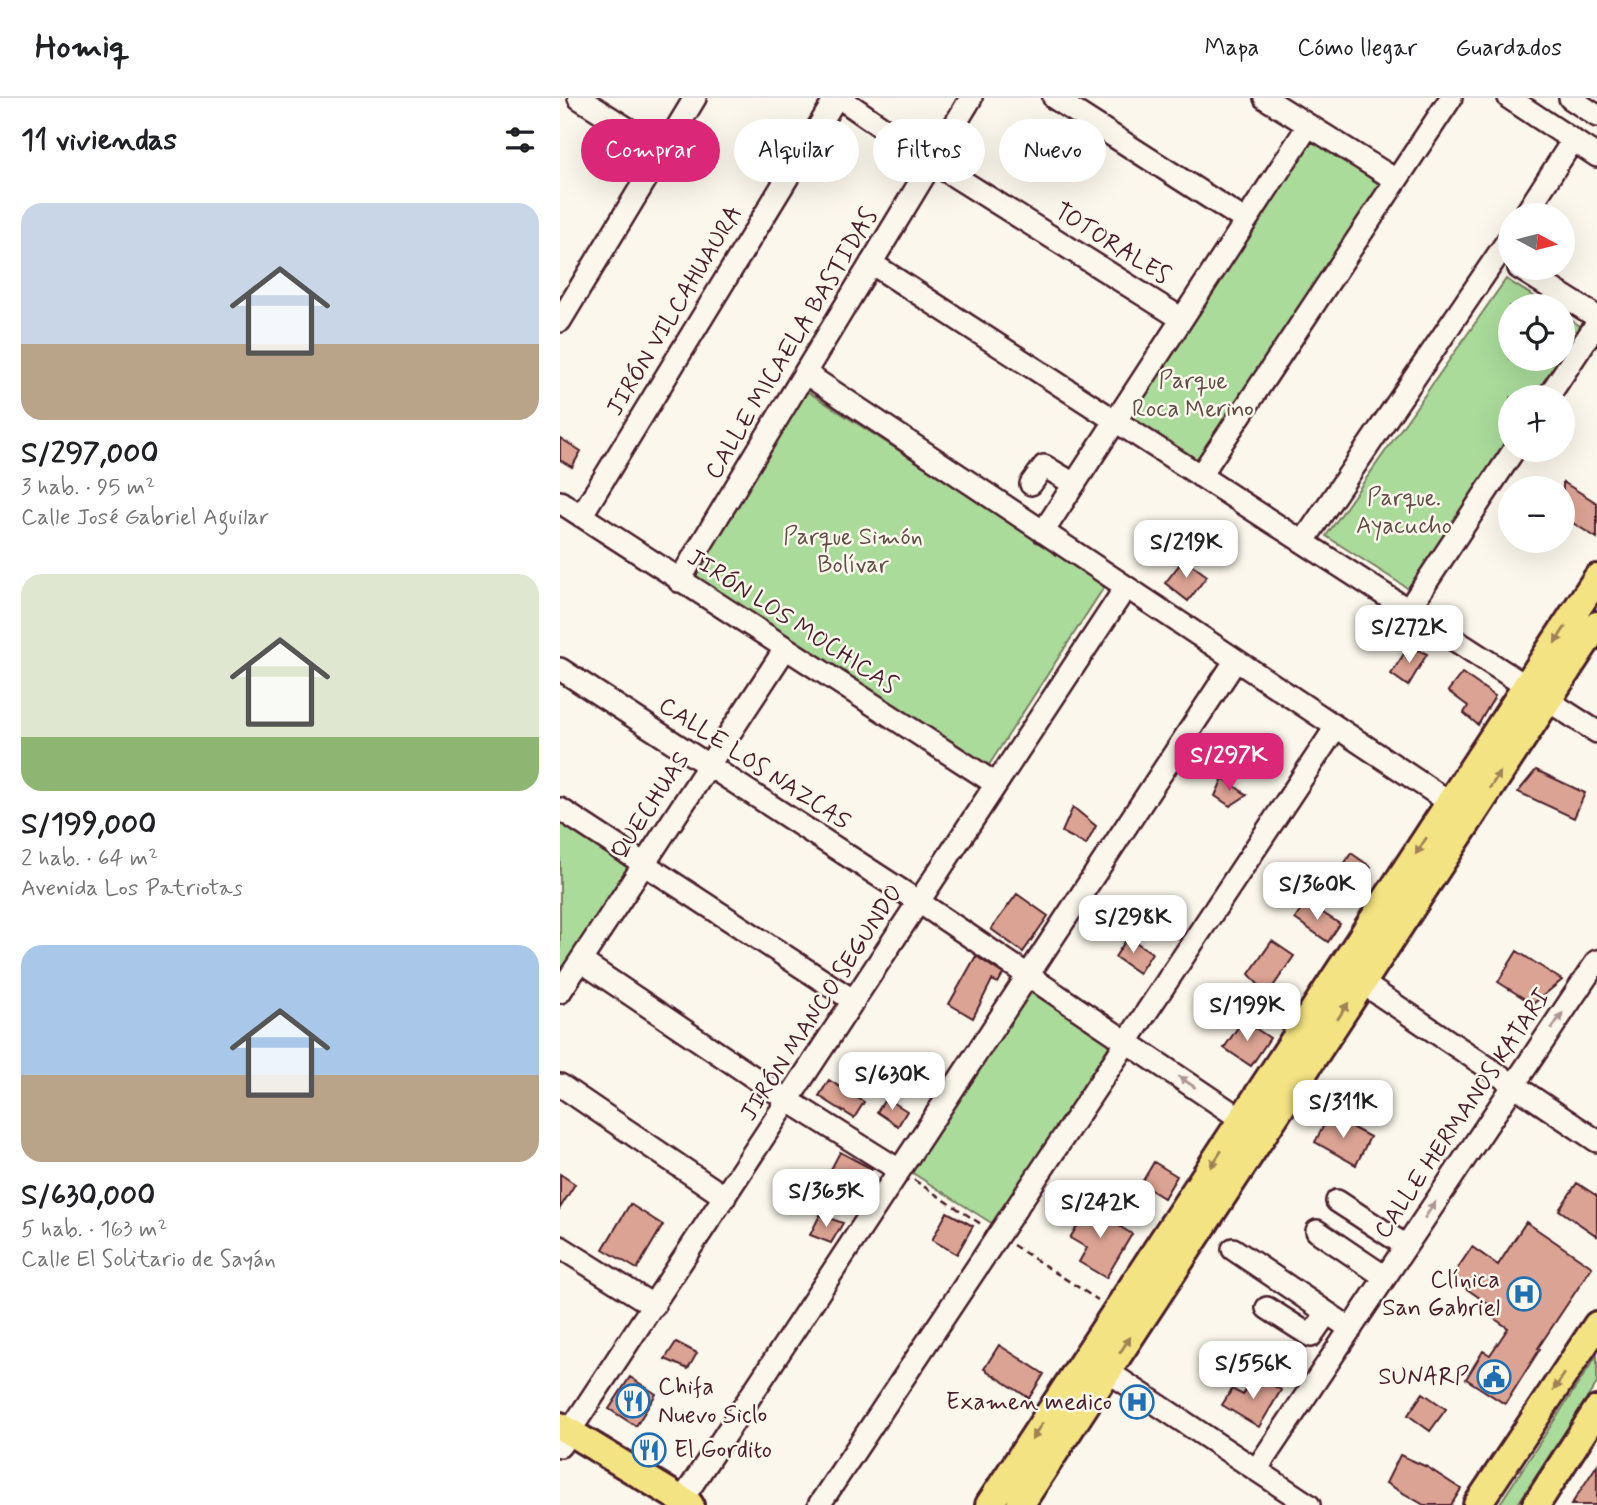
<!DOCTYPE html>
<html lang="es">
<head>
<meta charset="utf-8">
<style>
  body { margin:0; font-family:Mynerve,sans-serif; background:#f6f6f6; color:#202124; height:100vh; display:flex; flex-direction:column; font-size:26px; white-space:nowrap }
  * { box-sizing:border-box; margin:0 }
  p { font-size:23px; color:#757577 }
  .icon { flex:none; width:38px; height:38px; fill:none; stroke:currentColor; stroke-width:2; stroke-linecap:round; stroke-linejoin:round }
  .map { position:relative; flex:1; overflow:hidden }
  .drawer { display:flex; flex-direction:column; background:#fff; width:560px }
  .drawer>* { flex:none }
  .guide { position:absolute; left:21px; top:21px; width:665px; height:63px; display:flex; gap:14px }
  .needle { width:46px; rotate:97deg }
  .controls { position:absolute; left:938px; top:105px; display:grid; gap:14px }
  .controls a { display:grid; place-items:center; width:77px; height:77px; border-radius:50%; background:#fff; box-shadow:0 7px 28px #0002; font-size:35px }
  .price { position:absolute; translate:-50% -60px; padding:0 16px; border-radius:14px; background:#fff; color:#222; font-size:23px; line-height:46px; filter:drop-shadow(0 2px 4px #0008) }
  .price::after { content:''; position:absolute; left:50%; top:42px; width:21px; height:16px; margin-left:-10px; background:inherit; clip-path:polygon(0 0,100% 0,50% 100%) }
  .price.active { background:#db2777; color:#fff }
  ul { padding:0; list-style:none }
  li { display:grid; align-content:center; gap:14px; height:371px; padding:0 21px }
  li span { display:grid; place-items:center; height:217px; border-radius:21px; color:#555 }
  li>.icon { margin-inline-start:auto }
  span .icon { width:126px; height:126px; fill:#fffc; stroke-width:1 }
  li b { font-size:30px }
  h2 { display:flex; justify-content:space-between; align-items:center; height:84px; padding:0 21px; font-size:30px }
  .tag { padding:0 24px; border-radius:32px; background:#fff; box-shadow:0 7px 28px #0002; font-size:24px; line-height:63px }
  .tag.active { background:#db2777; color:#fff }
  header { display:flex; align-items:center; gap:42px; box-sizing:border-box; height:98px; padding:0 35px; background:#fff; border-bottom:2px solid #e0e0e0 }
  header strong { font-size:33px }
  nav { display:flex; gap:38px; margin-inline-start:auto; font-size:24px }
  main { display:flex; flex:1; min-height:0 }
  .map>svg:first-child { display:block }
  .green { fill:#aadb9b; stroke:#7a7d63; stroke-width:2 }
  .building { fill:#dba393; stroke:#4a1f2b; stroke-width:2 }
  .lines { fill:none; stroke-linecap:round; stroke-linejoin:round }
  .minor-casing { stroke:#4a1f2b; stroke-width:26 }
  .major-casing { stroke:#4a1f2b; stroke-width:32 }
  .path { stroke:#4a1f2b; stroke-width:2.5; stroke-dasharray:7 5; stroke-linecap:butt }
  .minor { stroke:#fbf7ec; stroke-width:21 }
  .major { stroke:#f4e382; stroke-width:26 }
  .oneway { fill:#9f8156 }
  .oneway2 { fill:#ab9695 }
  .labels { text-anchor:middle; dominant-baseline:central; stroke-width:5; stroke-linejoin:round; paint-order:stroke }
  .street-label { font-size:24px; fill:#4a1f2b; stroke:#fbf7ec }
  .park-label { font-size:24px; fill:#624e47; stroke:#fbf7ec }
  .poi-label { font-size:24px; fill:#4a1f2b; stroke:#fbf7ec; text-anchor:end }
</style>
</head>
<body>
<header>
<strong>Homiq</strong>
<nav><a>Mapa</a><a>Cómo llegar</a><a>Guardados</a></nav>
</header>
<main>
<section class="drawer">
<h2>11 viviendas<svg class="icon" aria-label="filters" viewBox="0 0 24 24"><path d="M4 7h16M4 17h16"/><circle cx="9" cy="7" r="2"/><circle cx="15" cy="17" r="2"/></svg></h2>
<ul>
<li><span style="background:linear-gradient(#c9d6e8 65%,#b9a48a 0)"><svg class="icon" aria-label="home" viewBox="0 0 24 24"><path d="M3 11l9-7 9 7M6 9v11h12V9"/></svg></span><div><b>S/297,000</b><p>3 hab. · 95 m²</p><p>Calle José Gabriel Aguilar</p></div></li>
<li><span style="background:linear-gradient(#dfe7d0 75%,#8fb573 0)"><svg class="icon" aria-label="home" viewBox="0 0 24 24"><path d="M3 11l9-7 9 7M6 9v11h12V9"/></svg></span><div><b>S/199,000</b><p>2 hab. · 64 m²</p><p>Avenida Los Patriotas</p></div></li>
<li><span style="background:linear-gradient(#a9c7e8 60%,#b9a48a 0)"><svg class="icon" aria-label="home" viewBox="0 0 24 24"><path d="M3 11l9-7 9 7M6 9v11h12V9"/></svg></span><div><b>S/630,000</b><p>5 hab. · 163 m²</p><p>Calle El Solitario de Sayán</p></div></li>
</ul>
</section>
<div class="map">
<svg width="1037" height="1407" viewBox="0 0 1037 1407">
  <rect width="100%" height="100%" fill="#fbf7ec"/>
  <filter id="ink" filterUnits="userSpaceOnUse"><feTurbulence type="fractalNoise" baseFrequency=".0143" numOctaves="2"/><feDisplacementMap in="SourceGraphic" scale="14" xChannelSelector="R" yChannelSelector="G"/><feConvolveMatrix kernelMatrix="1 2 1 2 8 2 1 2 1" color-interpolation-filters="sRGB"/></filter>
  <g filter="url(#ink)">
    <!-- green -->
    <path class="green" d="M751 40 820 87 639 364 569 318Z
      M946 181 989 208H950V261H1003V217L1028 233 983 299H950V348L852 493 766 438Z
      M245 292 546 486 429 667 131 481Z
      M0 723 71 769 0 879Z
      M474 885 555 939 433 1126 351 1074Z
      M1037 1257V1285L957 1407H939Z"/>
    <!-- building -->
    <path class="building" d="M0 340 21 353 12 369 0 362Z
      M1003 384 1037 405V440L1003 419Z
      M624 461 647 478 628 503 605 485Z
      M849 548 867 556 848 588 831 576Z
      M902 575 935 598 918 627 904 615 908 608 888 593Z
      M976 672 1025 695 1014 720 958 694Z
      M663 680 687 697 670 708 655 698Z
      M513 709 536 728 526 747 502 734Z
      M791 755 811 769 792 797 774 783Z
      M457 796 488 818 463 854 431 831Z
      M746 804 780 826 768 844 735 821Z
      M568 839 592 855 579 875 555 859Z
      M712 843 734 858 707 897 689 876Z
      M957 853 1002 882 973 906 938 884Z
      M416 858 443 876 438 885 432 882 413 920 389 906Z
      M683 922 710 940 691 968 664 950Z
      M269 982 304 1004 294 1020 259 998Z
      M326 1000 347 1013 338 1028 317 1014Z
      M769 1017 810 1039 796 1067 755 1044Z
      M280 1054 312 1071 301 1090 270 1073Z
      M594 1064 617 1078 604 1100 581 1086Z
      M0 1076 15 1086 0 1110Z
      M1017 1085 1037 1098V1138L999 1112Z
      M532 1103 545 1110 541 1117 572 1136 546 1180 519 1164 527 1150 510 1140Z
      M70 1106 103 1127 77 1171 43 1151Z
      M387 1114 413 1128 397 1156 372 1142Z
      M260 1117 283 1125 271 1145 250 1137Z
      M966 1124 1032 1169 978 1250 980 1251 945 1306 906 1281 923 1253 930 1257 948 1230 932 1219 937 1212 891 1180 912 1149 938 1167Z
      M116 1244 137 1255 128 1271 105 1261Z
      M439 1247 484 1276 469 1300 424 1271Z
      M695 1277 721 1292 699 1329 662 1307 672 1291 683 1297Z
      M70 1279 96 1296 76 1328 49 1311Z
      M863 1295 886 1311 870 1333 848 1317Z
      M840 1357 867 1369 901 1391 891 1407H864L826 1385Z
      M1037 1367V1407H1011Z"/>
    <g class="lines">
      <defs>
        <path id="minor" d="M19 0 103 53
          M280 0 372 64 622 221
          M494 0 686 123
          M705 0 836 82
          M949 0 1037 58
          M1010 0 1037 18
          M965 117 1013 42
          M311 165 1037 634
          M959 170 1037 219
          M0 223 135 0
          M245 275 901 712
          M988 299 1037 225
          M640 378 891 0
          M471 386 484 368 514 386
          M0 404 436 686
          M21 418 276 0
          M483 434 748 28
          M743 444 950 139
          M119 483 411 0
          M848 512 954 352
          M0 571 359 804 693 1029
          M0 711 294 903
          M21 863 229 1003 339 1072
          M789 876 1037 1043
          M0 894 225 551
          M0 987 165 1099
          M777 1103 846 1148
          M757 1133 825 1179
          M0 1149 94 1208
          M673 1151 791 1231
          M707 1210 751 1238 767 1215
          M535 1265 749 1407
          M0 1348 566 489
          M696 1372 1037 863
          M122 1402 676 562
          M259 1407 776 629"/>
        <path id="major" d="M0 1328 130 1407
          M429 1407 1037 480
          M460 1407 1037 527
          M917 1407 1037 1227
          M976 1407 1037 1312"/>
      </defs>
      <!-- minor casing -->
      <use href="#minor" class="minor-casing"/>
      <!-- major casing -->
      <use href="#major" class="major-casing"/>
      <!-- path -->
      <path class="path" d="M354 1082 424 1128
        M453 1147 538 1202"/>
      <!-- minor -->
      <use href="#minor" class="minor"/>
      <!-- major -->
      <use href="#major" class="major"/>
    </g>
    <!-- one-way arrows -->
    <defs><path id="oneway-solid" d="M-6-.8H1V-3.2L6.5 0L1 3.2V.8H-6Z" transform="scale(1.75)"/></defs>
    <g class="oneway">
      <use href="#oneway-solid" transform="translate(1000 537) rotate(123)"/>
      <use href="#oneway-solid" transform="translate(935 682) rotate(-57)"/>
      <use href="#oneway-solid" transform="translate(861 748) rotate(123)"/>
      <use href="#oneway-solid" transform="translate(783 913) rotate(-57)"/>
      <use href="#oneway-solid" transform="translate(656 1061) rotate(123)"/>
      <use href="#oneway-solid" transform="translate(565 1247) rotate(-57)"/>
      <use href="#oneway-solid" transform="translate(999 1284) rotate(124)"/>
      <use href="#oneway-solid" transform="translate(477 1333) rotate(123)"/>
    </g>
    <g class="oneway2">
      <use href="#oneway-solid" transform="translate(997 923) rotate(-56)"/>
      <use href="#oneway-solid" transform="translate(627 984) rotate(-146)"/>
      <use href="#oneway-solid" transform="translate(870 1112) rotate(-56)"/>
    </g>
  </g>
  <!-- icons -->
  <defs>
    <symbol id="hospital-ring" viewBox="-11 -11 22 22"><circle r="9.5" fill="#fbf7ec" stroke="#1f6fb2" stroke-width="1.5"/><path d="M-5-5h3v3.5h4V-5h3V5h-3V1.5h-4V5h-3Z" fill="#1f6fb2"/></symbol>
    <symbol id="civic-ring" viewBox="-11 -11 22 22"><circle r="9.5" fill="#fbf7ec" stroke="#1f6fb2" stroke-width="1.5"/><path d="M-.6-6.5H3V-4.5H.6V-3L4-1V1h2V6H-6V1h2V-1L-.6-3ZM-1.2 2.5V6h2.4V2.5Z" fill="#1f6fb2"/></symbol>
    <symbol id="restaurant-ring" viewBox="-11 -11 22 22"><circle r="9.5" fill="#fbf7ec" stroke="#1f6fb2" stroke-width="1.5"/><path d="M-5-6h1v4h1v-4h1v4h1v-4h1v5L-1.5 .5V6h-2V.5L-5-1ZM5-6V6H3V1.5H1.5Q1.5-4 5-6Z" fill="#1f6fb2"/></symbol>
  </defs>
  <g fill-rule="evenodd">
    <use href="#hospital-ring" x="945" y="1177" width="38" height="38"/>
    <use href="#civic-ring" x="915" y="1260" width="38" height="38"/>
    <use href="#restaurant-ring" x="54" y="1284" width="38" height="38"/>
    <use href="#hospital-ring" x="558" y="1285" width="38" height="38"/>
    <use href="#restaurant-ring" x="70" y="1333" width="38" height="38"/>
  </g>
  <g class="labels">
    <!-- street labels -->
    <g class="street-label">
      <text transform="translate(552 146) rotate(32)">TOTORALES</text>
      <text transform="translate(115 213) rotate(-59)">JIRÓN VILCAHUAURA</text>
      <text transform="translate(232 246) rotate(-59)">CALLE MICAELA BASTIDAS</text>
      <text transform="translate(232 524) rotate(33)">JIRÓN LOS MOCHICAS</text>
      <text transform="translate(194 666) rotate(33)">CALLE LOS NAZCAS</text>
      <text transform="translate(91 708) rotate(-57)">QUECHUAS</text>
      <text transform="translate(262 905) rotate(-57)">JIRÓN MANCO SEGUNDO</text>
      <text transform="translate(903 1016) rotate(-56)">CALLE HERMANOS KATARI</text>
    </g>
    <!-- park labels -->
    <g class="park-label">
      <text x="633" y="283">Parque<tspan x="633" dy="28">Roca Merino</tspan></text>
      <text x="844" y="400">Parque.<tspan x="844" dy="28">Ayacucho</tspan></text>
      <text x="293" y="439">Parque Simón<tspan x="293" dy="28">Bolívar</tspan></text>
    </g>
    <!-- poi labels -->
    <g class="poi-label">
      <text x="940" y="1182">Clínica<tspan x="940" dy="28">San Gabriel</tspan></text>
      <text x="909" y="1279">SUNARP</text>
      <text x="98" y="1289" text-anchor="start">Chifa<tspan x="98" dy="28">Nuevo Siclo</tspan></text>
      <text x="552" y="1304">Examen medico</text>
      <text x="114" y="1352" text-anchor="start">El Gordito</text>
    </g>
  </g>
</svg>
<div class="controls">
<a><svg class="needle" viewBox="-14 -14 28 28"><path d="M0-13l5 13h-10z" fill="#e53935"/><path d="M0 13l5-13h-10z" fill="#757577"/></svg></a>
<a><svg class="icon" aria-label="locate" viewBox="0 0 24 24"><circle cx="12" cy="12" r="6"/><path d="M12 2v4M12 18v4M2 12h4M18 12h4"/></svg></a>
<a>+</a>
<a>−</a>
</div>
<b class="price" style="left:626px;top:482px">S/219K</b>
<b class="price" style="left:849px;top:567px">S/272K</b>
<b class="price active" style="left:669px;top:695px">S/297K</b>
<b class="price" style="left:757px;top:824px">S/360K</b>
<b class="price" style="left:573px;top:857px">S/298K</b>
<b class="price" style="left:687px;top:945px">S/199K</b>
<b class="price" style="left:332px;top:1014px">S/630K</b>
<b class="price" style="left:783px;top:1042px">S/311K</b>
<b class="price" style="left:266px;top:1131px">S/365K</b>
<b class="price" style="left:540px;top:1142px">S/242K</b>
<b class="price" style="left:693px;top:1303px">S/556K</b>
<div class="guide">
<a class="tag active">Comprar</a>
<a class="tag">Alquilar</a>
<a class="tag">Filtros</a>
<a class="tag">Nuevo</a>
</div>
</div>
</main>
</body>
</html>
